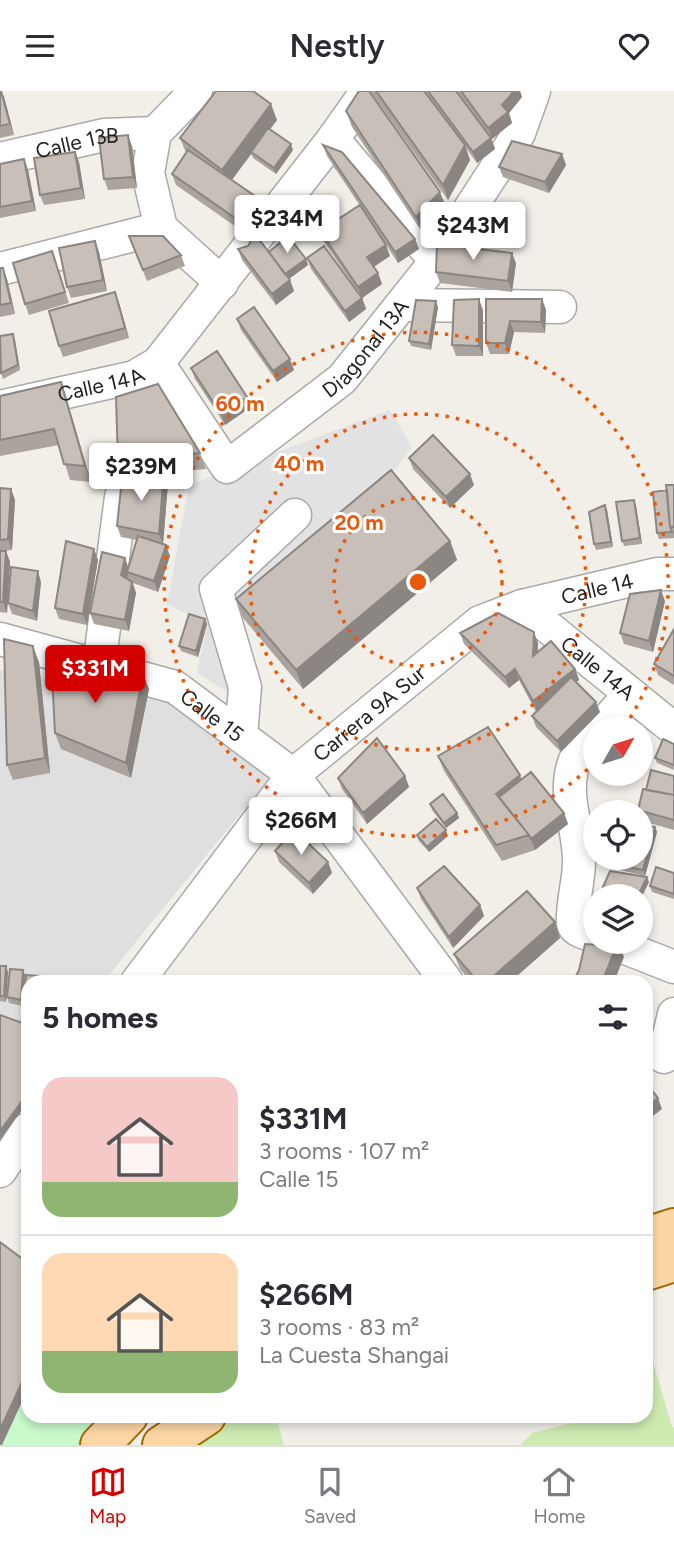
<!DOCTYPE html>
<html lang="en">
<head>
<meta charset="utf-8">
<style>
  body { margin:0; font-family:Figtree,sans-serif; background:#f2f2f3; color:#2b2b33; height:100vh; display:flex; flex-direction:column; font-size:26px; white-space:nowrap }
  * { box-sizing:border-box; margin:0 }
  p { font-size:23px; color:#7c7c81 }
  .icon { flex:none; width:38px; height:38px; fill:none; stroke:currentColor; stroke-width:2; stroke-linecap:round; stroke-linejoin:round }
  .map { position:relative; flex:1; overflow:hidden }
  .panel { position:absolute; left:21px; top:884px; width:632px; height:448px; display:flex; flex-direction:column; background:#fff; border-radius:21px; box-shadow:0 4px 10px #0003 }
  .panel>* { flex:none }
  .needle { width:46px; rotate:51deg }
  .fabs { position:absolute; left:583px; top:625px; display:grid; gap:14px }
  .fabs a { display:grid; place-items:center; width:70px; height:70px; border-radius:50%; background:#fff; box-shadow:0 4px 10px #0003; font-size:35px }
  .price { position:absolute; translate:-50% -60px; padding:0 16px; border-radius:7px; background:#fff; color:#222; font-size:23px; line-height:46px; filter:drop-shadow(0 2px 4px #0008) }
  .price::after { content:''; position:absolute; left:50%; top:42px; width:21px; height:16px; margin-left:-10px; background:inherit; clip-path:polygon(0 0,100% 0,50% 100%) }
  .price.on { background:#d40000; color:#fff }
  ul { padding:0; list-style:none }
  li { display:flex; align-items:center; gap:21px; height:175px; padding:0 21px }
  li+li { border-top:2px solid #e1e1e2 }
  li span { display:grid; place-items:center; flex:none; width:196px; height:140px; border-radius:21px; color:#555 }
  li>.icon { margin-inline-start:auto }
  span .icon { width:84px; height:84px; fill:#fffc; stroke-width:1 }
  li b { font-size:30px }
  h2 { display:flex; justify-content:space-between; align-items:center; height:84px; padding:0 21px; font-size:30px }
  header { display:flex; justify-content:space-between; align-items:center; height:91px; padding:0 21px; background:#fff; font-size:32px; font-weight:600 }
  .dock { display:flex; justify-content:space-around; align-items:center; height:98px; border-top:2px solid #e1e1e2; background:#fff; font-size:19px; color:#7c7c81 }
  .dock a { display:grid; justify-items:center; gap:4px }
  .dock .on { color:#d40000 }
  .map>svg:first-child { display:block }
  .residential { fill:#e0dfdf }
  .grass { fill:#cdebb0 }
  .park { fill:#c8facc }
  .parking { fill:#e2e2e2 }
  .lines { fill:none; stroke-linecap:round; stroke-linejoin:round }
  .minor-casing { stroke:#a9a9a9; stroke-width:35 }
  .primary-casing { stroke:#a06b00; stroke-width:42 }
  .minor { stroke:#fff; stroke-width:32 }
  .primary { stroke:#fcd6a4; stroke-width:38 }
  .wall { fill:#aba49e }
  .shaded-wall { fill:#8b8681 }
  .building { fill:#c7bfb8; stroke:#8b8681; stroke-width:2 }
  .ring { fill:none; stroke:#e8590c; stroke-width:3.5; stroke-dasharray:3.5 7 }
  .labels { text-anchor:middle; dominant-baseline:central; stroke-width:6; stroke-linejoin:round; paint-order:stroke }
  .street-label { font-size:21px; fill:#222; stroke:#fff }
  .centre { fill:#e8590c; stroke:#fff; stroke-width:3.5 }
  .ring-label { font-size:21px; text-anchor:middle; font-weight:bold; fill:#e8590c; stroke:#fff; stroke-width:6; stroke-linejoin:round; paint-order:stroke }
</style>
</head>
<body>
<header><svg class="icon" aria-label="menu" viewBox="0 0 24 24"><path d="M4 6h16M4 12h16M4 18h16"/></svg>Nestly<svg class="icon" aria-label="heart" viewBox="0 0 24 24"><path d="M12 20l-8-8c-3-5 5-10 8-4 3-6 11-1 8 4z"/></svg></header>
<div class="map">
<svg width="674" height="1354" viewBox="0 0 674 1354">
  <rect width="100%" height="100%" fill="#f2efe9"/>
  <!-- residential -->
  <path class="residential" d="M0 579 174 612 273 683 103 891H28V938L0 927Z"/>
  <!-- grass -->
  <path class="grass" d="M649 1257 672 1336H674V1354H520L532 1342 600 1325H646V1258Z
    M206 1325H276L284 1354H162Z"/>
  <!-- park -->
  <path class="park" d="M28 1298V1325H123L94 1354H2Z"/>
  <!-- parking -->
  <path class="parking" d="M390 319 412 356 387 389 237 520 257 588 261 622 197 582 207 534 167 513 189 394Z"/>
  <g class="lines">
    <defs>
      <g id="minor">
        <path d="M196 0 155 42 148 82 161 137 222 192"/>
        <path d="M333 48 436 170"/>
        <path id="s1" d="M0 68 104 44 155 42"/>
        <path d="M0 178 161 137"/>
        <path d="M403 214 560 216"/>
        <path id="s2" d="M158 272 227 376 342 288 436 170 519 42 534 0"/>
        <path id="s3" d="M0 316 134 286 158 272 333 48 367 0"/>
        <path id="s4" d="M522 515 674 638"/>
        <path id="s5" d="M0 548 175 596 293 684 447 891"/>
        <path d="M99 575 121 406"/>
        <path d="M600 637 630 603"/>
        <path d="M595 643C589 651 578 660 575 669 561 704 580 737 579 772 579 788 571 820 573 832 574 840 588 843 595 845"/>
        <path d="M241 645 245 596 216 498 295 424"/>
        <path d="M608 850 674 876"/>
        <path id="s6" d="M137 891 293 684 480 531 522 515 657 483H674"/>
        <path d="M664 966 674 923"/>
        <path d="M0 1080 28 1038"/>
      </g>
      <path id="primary" d="M646 1146 674 1137
        M646 1180 674 1171
        M100 1354 128 1325
        M162 1354 206 1325"/>
    </defs>
    <!-- minor casing -->
    <use href="#minor" class="minor-casing"/>
    <!-- primary casing -->
    <use href="#primary" class="primary-casing"/>
    <!-- minor -->
    <use href="#minor" class="minor"/>
    <!-- primary -->
    <use href="#primary" class="primary"/>
  </g>
  <!-- wall -->
  <path class="wall" d="M0 0 4 6 14 44 0 47Z
    M370 0H456L491 47 495 58 477 72 465 56 470 69 448 109Z
    M457 0H520L522 6 509 22 512 32 492 48Z
    M346 20 446 116 422 141 352 36Z
    M277 29 270 38 293 59 276 83 253 67 251 62 232 89 258 115 242 140 176 94 172 83 186 62 180 47Z
    M323 54 415 148 419 158 398 172 327 65Z
    M132 55 137 97 108 99 104 88Z
    M75 61 79 71 85 108 44 114 40 104Z
    M562 63 566 74 549 102 503 86 499 76Z
    M24 68 28 79 36 120 0 127V73Z
    M512 119 516 130 512 155 466 150 462 139Z
    M320 140 390 165 374 176 378 182 382 193 362 207 366 218 349 231 311 178 307 167 361 205 324 151Z
    M129 145 181 164 185 175 147 190Z
    M95 150 99 161 107 200 71 207 67 196Z
    M238 158 269 161 306 168 308 174 289 188 294 200 276 214 242 169Z
    M52 160 69 212 29 224 25 213Z
    M516 172 512 201 440 192 436 181Z
    M0 177 7 188 15 223 0 226Z
    M486 208H542L546 219 545 242 514 241 509 263H490L486 252Z
    M119 212 129 247 63 266 59 255Z
    M438 216 431 259 411 255 409 250Z
    M483 219V265H456L452 254Z
    M237 228 294 279 277 291 241 239Z
    M13 243 20 279 3 288 1 282Z
    M191 277 247 306 251 316 225 334 195 288Z
    M61 291 66 306 91 391 70 389 59 354 0 365V305Z
    M200 362 206 378 164 382 168 392 163 453 170 465 158 501 133 492 136 502 129 540 94 533 90 522 129 476 137 449 121 446 117 435 144 385 123 387 118 371Z
    M409 367 474 394 450 417 413 378Z
    M674 394V447L659 448 657 442 667 399Z
    M0 397 11 398 15 409 12 459 2 460H6L10 471 7 522 0 521Z
    M634 409 636 415 642 453 624 455 622 450Z
    M607 419 613 456 596 459 594 453Z
    M450 450 457 469 303 598 243 527 236 508Z
    M94 458 98 469 87 534 59 528 55 517Z
    M41 491 37 530 12 523 8 512Z
    M665 510 653 561 624 553 620 542Z
    M207 533 198 566 181 560 179 555Z
    M674 538V594L658 584 654 573Z
    M460 542 538 552V561L575 578 579 589 576 591 600 621 561 661 536 636 532 625 536 621 519 589 509 597 464 553Z
    M39 571 50 682 13 689 7 674Z
    M149 598 131 687 61 658 55 642Z
    M674 653V679L657 672 655 667Z
    M438 665 521 689 564 722 568 733 535 759 502 770 444 680Z
    M405 685 409 696 367 733 342 698 338 687Z
    M674 685V739L642 730 640 721H638V719L646 699Z
    M430 713 457 722 459 727 446 737 432 719Z
    M655 736 657 741 645 785 620 779 618 774Z
    M417 744 448 745 429 761 419 750Z
    M275 760 328 771 332 782 313 803 279 771Z
    M674 782V808L652 801 650 795Z
    M649 791 640 805H614L605 801 603 796Z
    M417 797 480 814 484 825 453 857 421 808Z
    M555 831 560 847 510 891H471L460 878 454 863Z
    M0 875 8 881 6 911 0 910Z
    M10 878 23 879 25 884 24 905 26 884 39 885 41 890 28 891V918H25L23 913V915L9 912 7 906Z"/>
  <!-- shaded-wall -->
  <path class="shaded-wall" d="M1 0 4 6 14 44 10 33Z
    M514 0H520L522 6 509 22 512 32 492 48 488 37 502 14Z
    M271 13 277 29 228 94 222 79Z
    M128 44 132 55 137 97 133 86Z
    M491 47 495 58 477 72 473 61Z
    M291 53 293 59 276 83 274 77Z
    M465 54 470 69 448 109 443 94Z
    M75 61 79 71 85 108 81 97Z
    M562 63 566 74 549 102 545 91Z
    M24 68 28 79 36 120 32 110Z
    M440 101 446 116 422 141 416 126Z
    M255 105 258 115 242 140 238 129Z
    M512 119 516 130 512 155 508 144Z
    M415 148 419 158 398 172 395 161Z
    M95 150 99 161 107 200 103 189Z
    M386 154 390 165 371 177 367 166Z
    M512 162 516 172 512 201 508 190Z
    M306 168 308 174 286 190 284 184Z
    M3 177 7 188 15 223 11 212Z
    M378 182 382 193 362 207 358 196Z
    M290 189 294 200 276 214 272 203Z
    M115 201 119 212 129 247 125 237Z
    M362 207 366 218 349 231 345 220Z
    M479 208 483 219V265L479 255Z
    M542 208 546 219 545 242 541 231Z
    M436 210 438 216 431 259 429 253Z
    M510 230 514 241 509 263 505 252Z
    M13 243 15 249 20 279 18 274Z
    M290 268 294 279 277 291 273 280Z
    M61 291 66 306 91 391 85 375Z
    M247 306 251 316 225 334 221 323Z
    M164 381 168 392 163 454 159 443Z
    M470 383 474 394 450 417 446 406Z
    M11 398 15 409 12 459 8 448Z
    M634 409 636 415 642 453 640 447Z
    M605 414 607 419 613 456 611 451Z
    M450 450 457 469 303 598 296 579Z
    M166 454 170 465 158 501 154 490Z
    M94 458 98 469 87 534 83 523Z
    M6 460 10 471 7 522 3 511Z
    M125 467 129 478 127 481 128 483 125 495 121 484Z
    M38 480 41 491 37 530 33 520Z
    M132 491 136 502 129 540 125 529Z
    M661 499 665 510 653 561 649 550Z
    M205 528 207 533 198 566 196 560Z
    M534 541 538 552 537 576 533 565Z
    M33 555 39 571 50 682 45 667Z
    M515 578 519 589 509 597 505 586Z
    M575 578 579 589 537 621 533 610Z
    M143 582 149 598 131 687 126 672Z
    M596 611 600 621 561 661 557 650Z
    M520 684 525 699 505 716 496 703Z
    M405 685 409 696 367 733 363 722Z
    M457 722 459 727 446 737 444 732Z
    M564 722 568 733 535 759 531 748Z
    M655 736 657 741 645 785 643 779Z
    M446 739 448 745 429 761 427 756Z
    M328 771 332 782 313 803 309 792Z
    M647 786 649 791 640 810V805H638Z
    M480 814 484 825 453 857 449 846Z
    M555 831 560 847 510 891H487Z
    M618 851 624 866 614 891H602Z
    M6 875 8 881 6 911 4 905Z
    M23 879 25 884 23 915 21 909Z
    M28 1002V1011L0 1049V1040Z
    M658 1007 662 1018 646 1030V1017Z
    M28 1278V1298L2 1354H0V1339Z"/>
  <!-- building -->
  <path class="building" d="M0 0H1L10 33 0 35Z
    M216 0H253L271 13 222 79 180 47Z
    M359 0H369L440 101 416 126 346 20Z
    M376 0H424L465 54 443 94Z
    M428 0H456L491 47 473 61Z
    M461 0H514L502 14 508 21 488 37Z
    M268 37 291 53 274 77 251 61Z
    M128 44 133 86 104 88 99 47Z
    M512 50 562 63 545 91 499 76Z
    M323 54 342 61 415 148 395 161Z
    M188 59 255 105 238 129 172 83Z
    M75 61 81 97 40 104 34 67Z
    M24 68 32 110 0 116V73Z
    M466 113 512 119 508 144 462 139Z
    M360 114 386 154 367 166 378 182 358 196 320 140Z
    M255 143 290 189 272 203 238 158 248 155Z
    M129 145H163L181 164 143 179Z
    M288 145 306 168 285 183 269 161Z
    M95 150 103 189 67 196 59 157Z
    M437 153 512 162 508 190 436 181Z
    M324 155 362 207 345 220 307 167Z
    M52 160 65 201 25 213 13 172Z
    M0 177H3L11 212 0 214Z
    M115 201 125 237 59 255 49 220Z
    M479 208V255L452 254 454 209Z
    M486 208H542L541 231 510 230 505 252H486Z
    M416 209 436 210 429 253 409 250Z
    M254 216 290 268 273 280 237 228Z
    M13 243 18 274 1 282 0 245Z
    M217 260 247 306 221 323 191 277Z
    M61 291 85 375 64 373 54 338 0 349V305Z
    M158 293 200 362 118 371 116 306Z
    M433 344 470 383 446 406 409 367Z
    M391 379 450 450 296 579 236 508Z
    M164 381 159 443 117 435 122 388Z
    M666 394H674V436H670Z
    M0 397 11 398 8 448 0 449Z
    M667 399 670 436 672 441 657 442 653 401Z
    M634 409 640 447 622 450 616 411Z
    M605 414 611 451 594 453 589 421Z
    M138 445 166 454 154 490 127 481Z
    M66 450 94 458 83 523 55 517Z
    M0 460H6L3 511H0Z
    M102 461 125 467 121 484 132 491 125 529 90 522Z
    M11 476 38 480 33 520 8 512Z
    M661 499 649 550 620 542 630 503Z
    M498 522 534 541 533 565 551 550 575 578 533 610 515 578 505 586 460 542Z
    M189 523 205 528 196 560 179 555Z
    M674 538V585L654 573Z
    M4 548 33 555 45 667 7 674Z
    M51 565 143 582 126 672 55 642Z
    M571 586 596 611 557 650 532 625Z
    M488 636 520 684 496 703 529 744 496 754 438 665Z
    M377 647 405 685 363 722 338 687Z
    M663 648 674 653V674L655 667Z
    M651 679 674 685V704L646 699Z
    M531 681 564 722 531 748 529 744 499 706Z
    M643 698 674 704V729L638 719Z
    M443 703 457 722 444 732 430 713Z
    M436 728 446 739 427 756 417 744Z
    M640 733 655 736 643 779 618 774 619 766H640Z
    M294 739 328 771 309 792 275 760Z
    M444 775 480 814 449 846 417 797Z
    M656 776 674 782V803L650 795Z
    M610 780 647 786 638 805H625L603 796Z
    M527 800 555 831 487 891H478L454 863Z
    M600 850 618 851 602 891H573L579 879 585 853 599 854Z
    M0 875H6L4 905H0Z
    M10 878 23 879 21 909 7 906Z
    M26 884 39 885V891H28V913L23 912Z
    M0 924 28 934V1002L0 1040Z
    M646 992 658 1007 646 1017Z
    M0 1151 28 1172V1278L0 1339Z"/>
  <!-- distance rings -->
  <g class="ring">
    <circle cx="418" cy="491" r="84"/>
    <circle cx="418" cy="491" r="168"/>
    <path d="M595 671A252 252 0 1 1 624 636"/>
  </g>
  <g class="labels">
    <!-- street labels -->
    <g class="street-label">
      <text stroke="none"><textPath href="#s1" startOffset="79">Calle 13B</textPath></text>
      <text stroke="none"><textPath href="#s2" startOffset="308">Diagonal 13A</textPath></text>
      <text stroke="none"><textPath href="#s3" startOffset="103">Calle 14A</textPath></text>
      <text stroke="none"><textPath href="#s6" startOffset="623">Calle 14</textPath></text>
      <text stroke="none"><textPath href="#s4" startOffset="98">Calle 14A</textPath></text>
      <text stroke="none"><textPath href="#s6" startOffset="357">Carrera 9A Sur</textPath></text>
      <text stroke="none"><textPath href="#s5" startOffset="228">Calle 15</textPath></text>
    </g>
  </g>
  <circle cx="418" cy="491" r="10" class="centre"/>
  <g class="ring-label">
    <text x="240" y="320">60 m</text>
    <text x="299" y="380">40 m</text>
    <text x="359" y="439">20 m</text>
  </g>
</svg>
<div class="fabs">
<a><svg class="needle" viewBox="-14 -14 28 28"><path d="M0-13l5 13h-10z" fill="#e53935"/><path d="M0 13l5-13h-10z" fill="#7c7c81"/></svg></a>
<a><svg class="icon" aria-label="locate" viewBox="0 0 24 24"><circle cx="12" cy="12" r="6"/><path d="M12 2v4M12 18v4M2 12h4M18 12h4"/></svg></a>
<a><svg class="icon" aria-label="layers" viewBox="0 0 24 24"><path d="M12 4l9 5-9 5-9-5zM3 14l9 5 9-5"/></svg></a>
</div>
<b class="price" style="left:287px;top:164px">$234M</b>
<b class="price" style="left:473px;top:171px">$243M</b>
<b class="price" style="left:141px;top:412px">$239M</b>
<b class="price on" style="left:95px;top:614px">$331M</b>
<b class="price" style="left:301px;top:766px">$266M</b>
<section class="panel">
<h2>5 homes<svg class="icon" aria-label="filters" viewBox="0 0 24 24"><path d="M4 7h16M4 17h16"/><circle cx="9" cy="7" r="2"/><circle cx="15" cy="17" r="2"/></svg></h2>
<ul>
<li><span style="background:linear-gradient(#f6c9c9 75%,#8fb573 0)"><svg class="icon" aria-label="home" viewBox="0 0 24 24"><path d="M3 11l9-7 9 7M6 9v11h12V9"/></svg></span><div><b>$331M</b><p>3 rooms · 107 m²</p><p>Calle 15</p></div></li>
<li><span style="background:linear-gradient(#ffd9b3 70%,#8fb573 0)"><svg class="icon" aria-label="home" viewBox="0 0 24 24"><path d="M3 11l9-7 9 7M6 9v11h12V9"/></svg></span><div><b>$266M</b><p>3 rooms · 83 m²</p><p>La Cuesta Shangai</p></div></li>
</ul>
</section>
</div>
<nav class="dock">
<a class="on"><svg class="icon" aria-label="map" viewBox="0 0 24 24"><path d="M3 6l6-2 6 2 6-2v14l-6 2-6-2-6 2zM9 4v14M15 6v14"/></svg>Map</a>
<a><svg class="icon" aria-label="saved" viewBox="0 0 24 24"><path d="M7 4h10v16l-5-4-5 4z"/></svg>Saved</a>
<a><svg class="icon" aria-label="home" viewBox="0 0 24 24"><path d="M3 11l9-7 9 7M6 9v11h12V9"/></svg>Home</a>
</nav>
</body>
</html>
